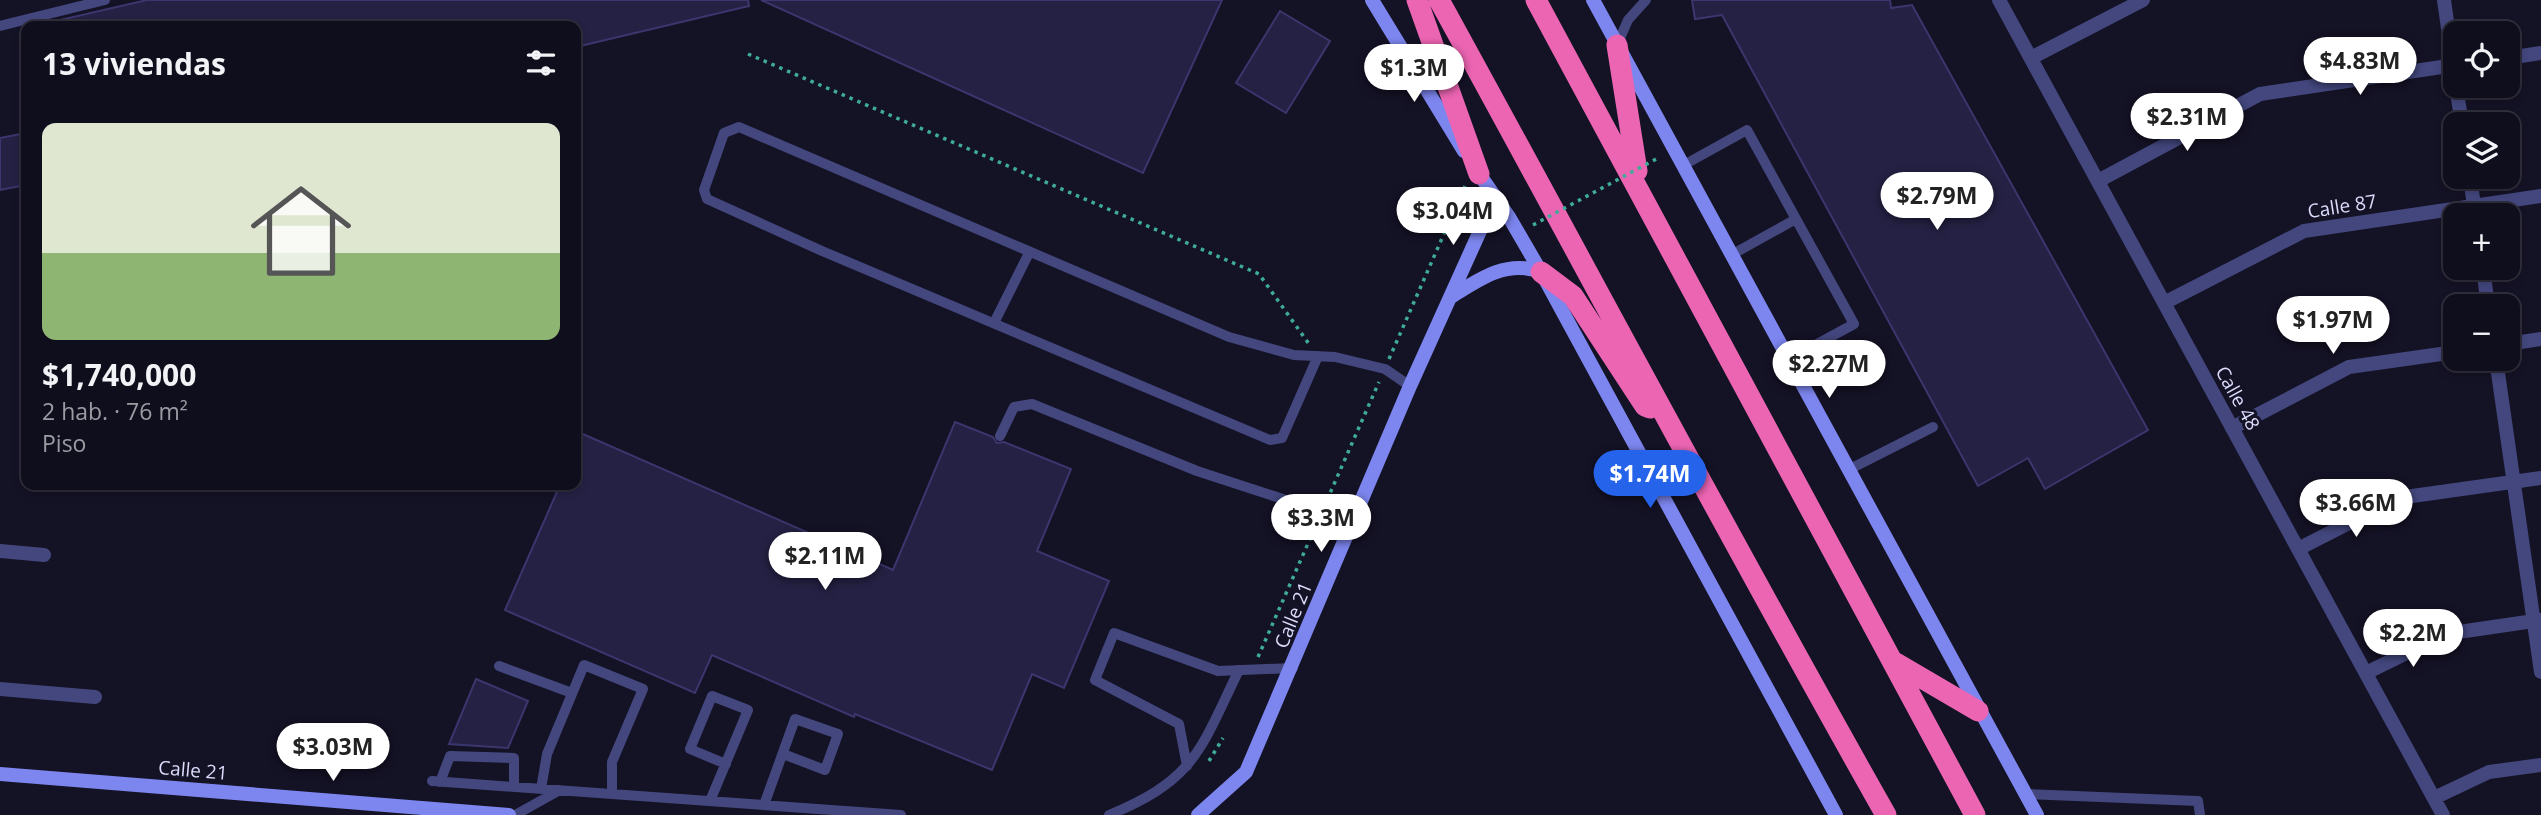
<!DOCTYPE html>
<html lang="es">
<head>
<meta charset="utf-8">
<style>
  body { margin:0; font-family:"Open Sans",sans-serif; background:#1d1c29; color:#f1f3f6; height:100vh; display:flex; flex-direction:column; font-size:26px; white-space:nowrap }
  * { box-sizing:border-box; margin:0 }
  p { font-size:23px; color:#9b9ca3 }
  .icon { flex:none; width:38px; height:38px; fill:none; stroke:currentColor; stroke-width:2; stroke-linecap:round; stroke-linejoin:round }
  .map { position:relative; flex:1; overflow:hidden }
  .drawer { position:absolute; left:21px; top:21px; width:560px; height:469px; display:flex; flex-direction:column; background:#0f0e1c; border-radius:14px; box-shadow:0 4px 10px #0003,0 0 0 2px #2f2e3b }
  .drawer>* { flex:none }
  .fabs { position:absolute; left:2443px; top:21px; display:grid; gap:14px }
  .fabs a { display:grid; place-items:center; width:77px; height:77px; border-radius:14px; background:#0f0e1c; box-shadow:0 4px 10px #0003,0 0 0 2px #2f2e3b; font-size:35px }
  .price { position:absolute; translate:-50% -60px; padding:0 16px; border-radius:24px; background:#fff; color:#222; font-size:23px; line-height:46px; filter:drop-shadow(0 2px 4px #0008) }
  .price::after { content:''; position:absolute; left:50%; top:42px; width:21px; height:16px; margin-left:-10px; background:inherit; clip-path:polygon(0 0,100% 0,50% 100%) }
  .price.selected { background:#2563eb; color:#fff }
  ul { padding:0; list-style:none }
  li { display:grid; align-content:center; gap:14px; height:371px; padding:0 21px }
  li+li { border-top:2px solid #2f2e3b }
  li span { display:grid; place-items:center; height:217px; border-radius:14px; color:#555 }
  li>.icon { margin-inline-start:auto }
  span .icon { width:126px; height:126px; fill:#fffc; stroke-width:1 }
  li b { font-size:30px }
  h2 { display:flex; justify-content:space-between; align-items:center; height:84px; padding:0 21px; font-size:30px }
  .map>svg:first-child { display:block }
  .building { fill:#242144; stroke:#3b366d; stroke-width:2 }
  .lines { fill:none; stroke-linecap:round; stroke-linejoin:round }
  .path { stroke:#3fab99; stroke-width:3.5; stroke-dasharray:3.5 5; stroke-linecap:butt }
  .lane { stroke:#43477e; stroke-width:10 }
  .street { stroke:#43477e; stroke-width:14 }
  .secondary { stroke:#7d86ef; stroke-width:14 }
  .highway { stroke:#ec65b3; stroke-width:21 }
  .path-bridge { stroke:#3fab99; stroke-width:3.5; stroke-dasharray:3.5 5; stroke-linecap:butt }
  .labels { text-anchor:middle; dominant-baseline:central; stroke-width:6; stroke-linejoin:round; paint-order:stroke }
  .street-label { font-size:19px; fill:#dbdbfb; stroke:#141225 }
</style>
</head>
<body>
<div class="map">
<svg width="2541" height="815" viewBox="0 0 2541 815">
  <rect width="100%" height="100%" fill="#141225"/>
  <!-- building -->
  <path class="building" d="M147 0H748L749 6 576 47V26H61L60 20Z
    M761 0H1222L1143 173Z
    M1692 0H1890L1891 8 1912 5 2148 430 2045 489 2028 458 1978 486 1722 15 1695 19Z
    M1280 11 1330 41 1286 113 1236 83Z
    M26 133V185L0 190V138Z
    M955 422 993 437 997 443 1004 442 1071 469 1037 551 1109 581 1064 688 1032 674 992 770 855 714 854 717 712 655 695 693 505 610 560 485H576V450L583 434 893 570Z
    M476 679 528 701 508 748 449 744Z"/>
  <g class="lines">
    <!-- path -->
    <path class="path" d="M748 54 1259 274 1309 344
      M1389 359 1465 186
      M1327 500 1379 382
      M1258 657 1317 523
      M1209 761 1223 738"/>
    <!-- lane -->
    <path class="lane" d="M0 26 105 0
      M1617 45 1628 20 1646 0
      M1682 166 1747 130 1796 219 1731 255
      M994 323 1029 253
      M1318 356 1282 438 1270 440 822 251 707 199 704 190 724 133 739 127 1229 337 1294 355 1335 357 1385 369 1410 386
      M1788 360 1854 324 1796 219
      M1000 436 1014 407 1032 404 1197 471 1353 522
      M1848 470 1933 427
      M499 666 572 693
      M1187 766 1179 724 1095 680 1114 633 1218 671 1293 668
      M432 781 901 815
      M440 782 450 756 514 758V787
      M541 789 547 754 584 665 643 689 612 762V794
      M2026 794 2198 801 2200 815
      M710 801 748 710 712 696 690 749 726 764
      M764 805 795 719 838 734 825 770 783 754
      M515 815 560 790
      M1109 815C1196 779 1200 750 1239 670"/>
    <!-- street -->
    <path class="street" d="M1999 0 2443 815
      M2444 0 2455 78
      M2031 58 2143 0
      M2508 58 2541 53
      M2456 86 2462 124
      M2470 177 2475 213
      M2098 181 2260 94 2455 65
      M2483 268 2488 306
      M2164 303 2304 231 2541 196
      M2508 344 2541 339
      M2496 359 2541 672
      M2232 428 2349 367 2455 352
      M2298 549 2398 498 2541 478
      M0 551 44 555
      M2366 673 2445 634 2541 620
      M0 689 95 697
      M2434 798 2489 772 2541 765"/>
    <!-- secondary -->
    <path class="secondary" d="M1372 0 1464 151
      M1593 0 2037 815
      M1475 168 1509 217 1541 272 1836 815
      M1451 297C1479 279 1507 259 1541 272
      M0 774 509 815
      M1198 815 1246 772 1410 386 1489 211V189"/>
    <!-- highway -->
    <path class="highway" d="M1417 0 1479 174
      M1439 0C1588 271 1733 545 1886 815
      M1536 0 1975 815
      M1617 45 1637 171
      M1541 272 1573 296 1645 406 1650 408
      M1896 663 1978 711"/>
    <!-- path-bridge -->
    <path class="path-bridge" d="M1533 225 1658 158"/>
  </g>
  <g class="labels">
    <!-- street labels -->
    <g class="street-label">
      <text transform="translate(2342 206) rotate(-9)">Calle 87</text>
      <text transform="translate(2238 398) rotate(61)">Calle 48</text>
      <text transform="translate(1293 615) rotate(-68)">Calle 21</text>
      <text transform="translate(193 770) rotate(5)">Calle 21</text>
    </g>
  </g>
</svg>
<div class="fabs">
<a><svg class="icon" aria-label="locate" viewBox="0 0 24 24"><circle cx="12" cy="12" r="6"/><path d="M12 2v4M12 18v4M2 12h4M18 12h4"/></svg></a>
<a><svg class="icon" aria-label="layers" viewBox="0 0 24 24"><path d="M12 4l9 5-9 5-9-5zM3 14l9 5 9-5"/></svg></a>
<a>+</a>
<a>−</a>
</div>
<b class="price" style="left:2360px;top:97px">$4.83M</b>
<b class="price" style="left:1414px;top:104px">$1.3M</b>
<b class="price" style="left:2187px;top:153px">$2.31M</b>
<b class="price" style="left:1937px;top:232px">$2.79M</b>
<b class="price" style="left:1453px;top:247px">$3.04M</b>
<b class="price" style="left:2333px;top:356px">$1.97M</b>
<b class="price" style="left:1829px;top:400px">$2.27M</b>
<b class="price selected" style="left:1650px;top:510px">$1.74M</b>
<b class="price" style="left:2356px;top:539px">$3.66M</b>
<b class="price" style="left:1321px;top:554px">$3.3M</b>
<b class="price" style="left:825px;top:592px">$2.11M</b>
<b class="price" style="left:2413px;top:669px">$2.2M</b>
<b class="price" style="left:333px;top:783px">$3.03M</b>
<section class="drawer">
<h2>13 viviendas<svg class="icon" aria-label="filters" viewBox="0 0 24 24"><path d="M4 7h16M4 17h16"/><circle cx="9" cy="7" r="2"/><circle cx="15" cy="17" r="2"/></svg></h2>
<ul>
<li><span style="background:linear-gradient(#dfe7d0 60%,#8fb573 0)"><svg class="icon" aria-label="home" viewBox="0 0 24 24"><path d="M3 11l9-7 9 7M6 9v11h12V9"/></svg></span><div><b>$1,740,000</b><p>2 hab. · 76 m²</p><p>Piso</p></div></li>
</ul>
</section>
</div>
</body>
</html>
